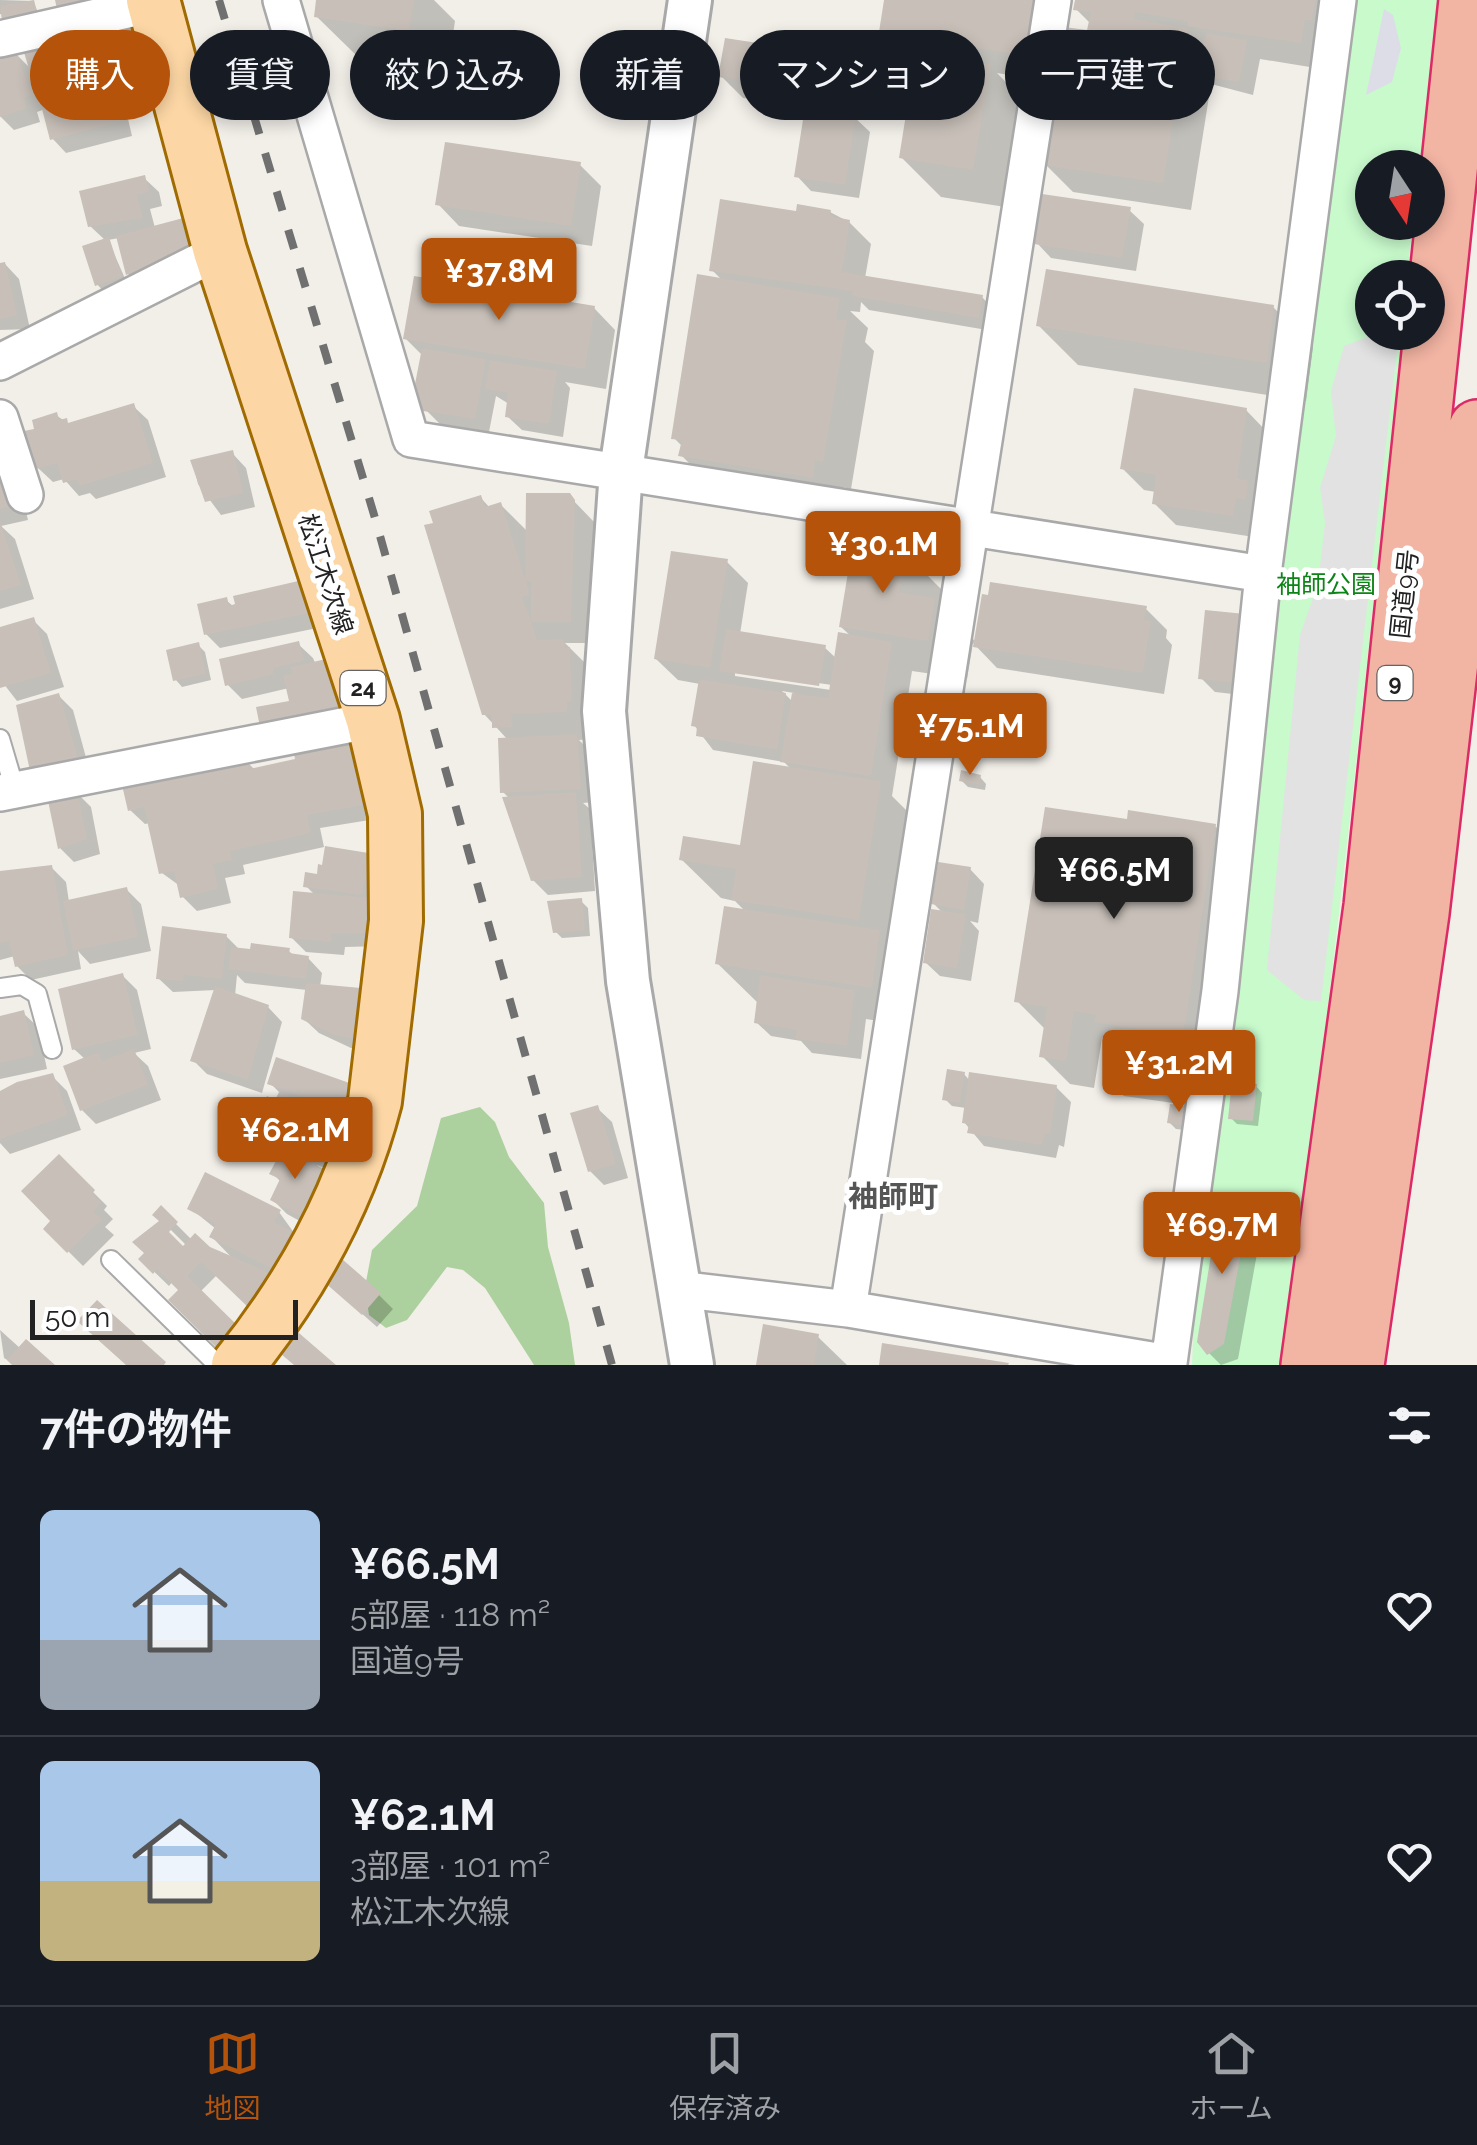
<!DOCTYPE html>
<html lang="ja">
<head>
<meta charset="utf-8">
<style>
  body { margin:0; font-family:Raleway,"Noto Sans JP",sans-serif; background:#20242c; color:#f1f3f6; height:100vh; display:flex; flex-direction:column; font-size:38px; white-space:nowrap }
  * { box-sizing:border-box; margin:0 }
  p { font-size:32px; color:#9ea1a6 }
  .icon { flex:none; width:55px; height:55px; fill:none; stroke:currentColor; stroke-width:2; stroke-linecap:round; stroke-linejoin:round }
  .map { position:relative; height:1365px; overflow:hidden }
  .details { display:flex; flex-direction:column; background:#171b24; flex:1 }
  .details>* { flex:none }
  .banner { position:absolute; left:30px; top:30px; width:1418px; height:90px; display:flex; gap:20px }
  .needle { width:65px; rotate:168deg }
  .controls { position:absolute; left:1355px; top:150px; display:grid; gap:20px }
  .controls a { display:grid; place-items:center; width:90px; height:90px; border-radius:50%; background:#171b24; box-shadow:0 5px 15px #0003; font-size:50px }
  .scale { position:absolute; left:30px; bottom:25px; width:268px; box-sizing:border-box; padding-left:10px; border:5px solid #222; border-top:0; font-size:28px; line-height:35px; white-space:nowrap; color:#222; -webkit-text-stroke:8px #fff; paint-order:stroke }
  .price { position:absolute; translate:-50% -85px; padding:0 22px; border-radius:10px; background:#b45309; color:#fff; font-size:32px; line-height:65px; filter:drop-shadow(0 2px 5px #0008) }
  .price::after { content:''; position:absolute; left:50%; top:60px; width:30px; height:22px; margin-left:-15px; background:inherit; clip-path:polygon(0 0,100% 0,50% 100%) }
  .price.selected { background:#222; color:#fff }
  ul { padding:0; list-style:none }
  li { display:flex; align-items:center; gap:30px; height:250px; padding:0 40px }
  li+li { border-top:2px solid #363941 }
  li span { display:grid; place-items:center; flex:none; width:280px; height:200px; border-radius:15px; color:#555 }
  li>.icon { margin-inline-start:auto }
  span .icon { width:120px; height:120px; fill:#fffc; stroke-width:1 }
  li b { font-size:42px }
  h2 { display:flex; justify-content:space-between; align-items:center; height:120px; padding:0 40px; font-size:42px }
  .pill { padding:0 35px; border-radius:45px; background:#171b24; box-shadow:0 5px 15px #0003; font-size:35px; line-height:90px }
  .pill.selected { background:#b45309; color:#fff }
  .tabs { display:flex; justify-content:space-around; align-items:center; height:140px; border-top:2px solid #363941; background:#171b24; font-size:28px; color:#9ea1a6 }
  .tabs a { display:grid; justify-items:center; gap:5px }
  .tabs .selected { color:#b45309 }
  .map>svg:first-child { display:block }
  .forest { fill:#add19e }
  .park { fill:#c8facc }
  .parking { fill:#e2e2e2 }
  .plaza { fill:#dddde8 }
  .shadow { fill:#0003; fill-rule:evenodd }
  .building { fill:#c7bfb8; fill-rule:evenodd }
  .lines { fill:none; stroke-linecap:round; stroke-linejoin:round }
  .service-casing { stroke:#a9a9a9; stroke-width:22 }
  .minor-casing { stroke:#a9a9a9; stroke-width:40 }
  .tertiary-casing { stroke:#a9a9a9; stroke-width:48 }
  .primary-casing { stroke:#a06b00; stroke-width:58 }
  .trunk-casing { stroke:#dc2a67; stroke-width:60 }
  .service { stroke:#fff; stroke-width:18 }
  .minor { stroke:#fff; stroke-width:35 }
  .tertiary { stroke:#fff; stroke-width:42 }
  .primary { stroke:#fcd6a4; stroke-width:52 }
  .trunk { stroke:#f2b4a3; stroke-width:55 }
  .rail { stroke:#707070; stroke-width:8; stroke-dasharray:20 20; stroke-linecap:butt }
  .labels { text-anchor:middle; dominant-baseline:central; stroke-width:10; stroke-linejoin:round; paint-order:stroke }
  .shield { fill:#fff; stroke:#646464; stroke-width:2.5 }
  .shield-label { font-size:22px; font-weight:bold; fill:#222 }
  .street-label { font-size:25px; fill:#222; stroke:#fff }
  .park-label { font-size:25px; fill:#0c8416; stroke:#fff }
  .quarter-label { font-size:30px; font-weight:bold; fill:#555; stroke:#fff }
</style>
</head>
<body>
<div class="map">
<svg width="1477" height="1365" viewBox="0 0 1477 1365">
  <rect width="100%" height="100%" fill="#f2efe9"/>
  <!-- forest -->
  <path class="forest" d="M480 1107 495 1122 509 1157 544 1203 548 1247 569 1323 575 1365H534L485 1288 463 1270 447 1267 407 1320 386 1328 369 1315 365 1287 372 1250 417 1206 441 1118Z"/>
  <!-- park -->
  <path class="park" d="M1349 0H1445L1420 167 1372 168V222L1413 223 1407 277 1372 278V332L1402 333C1366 673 1332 1013 1281 1352L1283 1365H1192L1194 1306 1227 1090 1265 751 1276 588Z"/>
  <!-- parking -->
  <path class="parking" d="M1378 333H1399L1321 1001 1304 1000 1267 970 1300 635 1318 584 1325 523 1320 488 1336 436 1331 391 1344 346Z"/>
  <!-- plaza -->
  <path class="plaza" d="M1384 9 1393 15 1401 48 1392 82 1366 95Z"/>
  <!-- shadow -->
  <path class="shadow" d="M0 0 33 1 44 26 0 14Z
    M319 0H434L455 21 448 69 356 55 316 16Z
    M887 0H1067L1062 30 1090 33 1091 24 1076 9 1077 0H1340L1328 70 1260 59 1253 95 1211 84 1191 210 1073 192 1045 164 1058 83 997 73 1029 106 1012 208 941 197 901 157 917 60 910 59 881 31Z
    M128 22 142 36 153 75 115 86 122 93 132 136 66 153 52 138 45 109 37 112 40 122 14 130 0 116V58L16 54 32 70 51 42 66 77 41 84 32 76 43 107 75 99 90 83 74 63Z
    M866 62 887 84 882 120 852 115 870 132 859 198 811 191 797 176 807 108 743 98 721 76Z
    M580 165 601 186 592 246 459 226 438 204Z
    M144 178 159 192 162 206 150 209 155 228 201 234 143 288 128 274 119 238 108 240 127 283 103 291 97 284 105 240 90 226Z
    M1129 210 1144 224 1136 271 1051 258 1037 243Z
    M830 212 849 222 871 244 865 278 982 297 996 312 993 331 869 310 861 302 860 312 850 311 868 328 865 342 874 351 851 489 843 487 840 505 710 484 681 455 683 447 674 438 722 280 712 270 798 214Z
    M5 264 19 279 30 329 0 330V265Z
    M1273 307 1313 347 1306 401 1078 365 1039 326Z
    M594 308 615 330 606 389 565 382 570 388 563 437 522 430 507 416 509 404 496 396 489 432 440 424 425 409 423 356 406 339Z
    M133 406 148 420 166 477 96 499 90 493 79 496 64 479 53 482 38 468 56 415 70 425Z
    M1246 410 1267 432 1254 537 1176 525 1154 503 1156 492 1144 490 1122 468Z
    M232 453 246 468 255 507 221 515 198 484 193 462Z
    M0 464 18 477 28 520 1 526 15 539 34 599 0 609Z
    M569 496 596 524 592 643H565L592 670 595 739 579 740 590 751 594 802 583 803 590 809 595 891 548 895 533 880 510 799 503 792 508 740 484 714 481 498 490 508 500 504 528 532Z
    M905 553 944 592 942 608 976 642 1146 609 1167 630 1166 638 1172 645 1164 694 997 668 973 643 967 679 912 671 892 796 919 823 899 952 919 972 911 1026 866 1019 861 1059 812 1053 801 1041 771 1036 756 1022 757 1002 717 963 746 912 735 901 721 898 681 859 742 848 792 770 784 762 713 750 694 725 700 684 678 680 656 659 726 561 748 583 740 634 824 647 837 659 852 637 841 627ZM735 671 832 685 831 690 735 676ZM782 691 794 693 793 702Z
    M306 582 327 626 220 648 206 634 226 600 234 607Z
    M1207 612 1251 696 1215 692 1201 678Z
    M33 620 47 634 64 687 17 701 0 679V629Z
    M298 644 313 658 382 818 320 828 324 847 243 865 245 874 225 878 231 903 197 911 182 896 180 886 162 873 150 823 145 824 130 810 245 760 255 770 298 761 289 688 242 699 227 684Z
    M198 645 205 652 211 680 182 687 176 680Z
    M59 696 73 710 90 772 32 769Z
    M980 777 986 784 985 790 968 787 961 780Z
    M77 793 91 807 100 854 74 862 60 848Z
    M1129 822 1215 826 1244 855 1211 1063 1125 1050 1116 1041 1102 1038 1094 1088 1070 1084 1042 1056 1046 1030 1017 1001Z
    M380 857 382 946 345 947 344 955 306 952 291 937 315 895 306 886 319 877Z
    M51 867 66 882 69 902 127 890 141 904 151 951 90 964 78 951 81 969 31 980 17 966 15 956 0 960V875Z
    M970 869 984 884 978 923 970 921 979 931 971 981 940 976 925 962 943 913 934 904Z
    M581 901 588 908 590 936 562 938 555 931Z
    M226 936 240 950H288L295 957 308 958 322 973 320 987 377 1053 351 1048 319 1033 304 1019 307 990 245 983 237 975 235 996 268 1007 282 1022 262 1093 207 1074 193 1060 216 990 173 992 158 978Z
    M123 976 137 990 151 1049 134 1053 148 1066 161 1100 96 1124 82 1110 86 1060 74 1049Z
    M23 1013 38 1027 47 1069 0 1079V1019Z
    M1168 1064 1183 1078 1178 1108 1194 1131 1176 1129 1169 1122 1173 1103 1124 1096 1110 1082Z
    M964 1074 970 1081 1056 1087 1071 1102 1064 1147 1059 1145 1056 1158 984 1146 964 1122 966 1108 952 1106 945 1099Z
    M52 1076 67 1091 81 1130 10 1154 0 1143V1092Z
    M270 1083 354 1087 360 1124 304 1105 322 1122 319 1129 344 1148 333 1172 317 1165 336 1185 318 1231 287 1214 273 1200 281 1182 273 1174 284 1151 268 1144 254 1130 281 1094Z
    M1256 1086 1262 1093 1258 1126 1237 1124 1231 1118Z
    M597 1108 612 1122 628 1178 604 1185 590 1171Z
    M59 1158 107 1206 104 1210 113 1219 105 1227 114 1235 83 1266 46 1229 54 1221Z
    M190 1208 279 1212 305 1248 285 1286 217 1275 200 1292 182 1290 173 1281 169 1286 141 1259 187 1246 156 1215 161 1209 192 1240 234 1260 212 1237 216 1229Z
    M1247 1212 1262 1226 1238 1359 1221 1365 1209 1353Z
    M341 1295H379L393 1309 377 1327Z
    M0 1330 21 1349 51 1365H15L4 1358Z
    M818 1337 847 1365H758Z"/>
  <!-- building -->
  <path class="building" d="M34 0 39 20 3 28 0 6Z
    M55 0H90V1L57 9Z
    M316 0H414L409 31 314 17Z
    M884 0H1035L1026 56 879 32Z
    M1075 0H1315L1312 20H1305L1301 43 1187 26 1188 21 1135 12 1134 19 1188 28 1163 183 1042 165 1064 27 1087 30 1091 12 1073 10Z
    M128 19 140 61 81 78 77 63 71 65 64 38Z
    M1206 33 1247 40 1239 82 1198 75Z
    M725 38 867 60 861 99 718 77Z
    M52 40 61 70 32 79 23 49Z
    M16 51 31 95 24 98 27 108 0 117V56Z
    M916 52 991 64 973 170 899 158Z
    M108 76 120 122 50 140 41 105 72 97 69 85Z
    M805 107 856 115 845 185 794 177Z
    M445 142 581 162 571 226 435 205Z
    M145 175 149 192 137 195 143 218 88 227 79 191Z
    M1042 194 1131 207 1122 258 1034 244Z
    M720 199 796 211 797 204 831 210 830 216 850 220 842 272 983 295 979 318 852 296 853 292 839 289 709 271Z
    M187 217 195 247 126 275 116 236Z
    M109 237 122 277 95 286 82 246Z
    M5 262 17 315 0 319V263Z
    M1046 269 1274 305 1267 363 1036 326Z
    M697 274 840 298 836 319 847 320 823 462 815 460 813 478 678 456 682 440 671 439Z
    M414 276 595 306 585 369 403 339Z
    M422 348 486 359 475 419 423 411 415 384Z
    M490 360 557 371 549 424 505 417 508 393 485 389Z
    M1134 388 1247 408 1237 478 1248 481 1246 500 1236 498 1233 516 1152 504 1156 475 1120 469Z
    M134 403 153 463 80 486 77 479 63 483 57 463 36 469 24 431 34 429 32 420 57 412 59 420 67 418 68 423Z
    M233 450 243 493 205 502 190 460Z
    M0 461 15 506 0 509Z
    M526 493H570L575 500 571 622H531L537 640 564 639 565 648 570 647 572 701H567V712L511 714 512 727 492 728V715H482L424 525 433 523 429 511 481 495 485 507 501 502 525 579ZM526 581H531V621L522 597 530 594Z
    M0 521 21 585 0 591Z
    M853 542 906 550 899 592 935 598 928 641 839 627Z
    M671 551 728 559 710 668 654 659Z
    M307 579 314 612 204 635 197 604 227 597 229 606 235 604 233 596Z
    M990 582 1147 606 1144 620 1151 621 1143 673 973 647 982 594 988 595Z
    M1205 610 1245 614 1238 683 1198 679Z
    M34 617 51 673 0 688V627Z
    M726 629 826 645 819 686 719 671Z
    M838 632 892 642 871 776 780 762 792 693 828 698Z
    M299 641 304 661 273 668 274 674 225 686 219 659Z
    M199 642 206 674 173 681 166 650Z
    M331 658 350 720 260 727 256 707 289 701 283 675 292 674 290 667Z
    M699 679 786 693 777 750 696 736 697 727 691 726Z
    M59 693 78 758 30 771 16 705Z
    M577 734 581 789 500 793 498 738Z
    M355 736 370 804 307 815 311 833 230 851 232 860 213 864 218 889 180 898 174 871 159 874 144 807 128 811 122 785 246 757 249 769 295 759 293 749Z
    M753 761 881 781 859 920 731 900 736 869 679 860 683 836 740 845Z
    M961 770 981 775 979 785 959 781Z
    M77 790 87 839 58 849 47 796Z
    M576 792 582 877 531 881 502 797Z
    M1045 807 1127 819 1128 810 1216 824 1183 1036 1094 1022 1096 1015 1074 1011 1066 1061 1039 1057 1047 1007 1014 1002Z
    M325 846 381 855 374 882 364 881 362 895 303 887 305 872 317 874 318 864 322 865Z
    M938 862 971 867 964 910 931 904Z
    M52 865 68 955 15 967 9 941 0 943V871Z
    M127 887 138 937 73 951 63 901Z
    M293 891 372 898 369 933 331 934V942L289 938Z
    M582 898 585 930 553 933 547 901Z
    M724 906 880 930 872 988 715 964Z
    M931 909 966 914 957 968 923 963Z
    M162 926 227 934 222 979 184 975 183 981 156 979Z
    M251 943 290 948 289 953 309 956 306 979 228 969 231 947 250 949Z
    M123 973 138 1035 72 1050 58 989Z
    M760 975 855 990 847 1046 795 1039 797 1030 754 1023Z
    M306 983 372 989 363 1040 334 1035 301 1019Z
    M215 986 269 1005 248 1080 190 1061Z
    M24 1010 34 1055 0 1063V1016Z
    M134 1049 148 1085 80 1111 63 1066 98 1052 102 1061Z
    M1111 1053 1169 1062 1165 1091 1107 1083Z
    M276 1057 355 1085 345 1111 267 1084Z
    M947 1069 965 1072 960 1103 942 1100Z
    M969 1072 1057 1085 1050 1134 1045 1133 1042 1145 967 1133 969 1124 962 1123Z
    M53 1073 68 1115 0 1139V1091L17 1082Z
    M1232 1081 1257 1084 1253 1121 1228 1119Z
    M279 1092 309 1106 304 1119 331 1132 319 1159 251 1130 267 1096 275 1100Z
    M1170 1104 1190 1107 1188 1126 1167 1123Z
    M598 1105 616 1164 588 1172 570 1113Z
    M283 1148 324 1169 303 1218 270 1200 280 1179 269 1174Z
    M59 1154 95 1190 92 1194 101 1203 93 1211 102 1219 67 1253 43 1229 50 1221 21 1191Z
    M205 1172 281 1210 274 1222 292 1231 272 1269 209 1237 216 1224 187 1209Z
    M161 1205 178 1222 169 1232 183 1246 195 1233 210 1247 280 1277 250 1309 201 1262 187 1276 239 1327 218 1349 168 1300 178 1290 157 1269 153 1274 138 1259 144 1253 132 1242 159 1221 152 1215Z
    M1219 1205 1249 1210 1224 1344 1207 1355 1197 1342Z
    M342 1259 381 1293 362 1315 323 1281Z
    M97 1300 166 1362 164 1365H126L77 1321Z
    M763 1324 819 1334 814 1365H756Z
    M292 1327 336 1365H294L274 1348Z
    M26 1339 55 1365H12L7 1360Z
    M882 1343 1009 1363 1008 1365H879Z"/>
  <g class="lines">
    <defs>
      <path id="service" d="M0 739 15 790
        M0 988 22 985 37 994 52 1049
        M111 1260 218 1365"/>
      <path id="minor" d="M281 0 411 439 1263 574
        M0 39 154 4
        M0 362 220 251
        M0 418 25 495
        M0 793 373 720
        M677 1289 848 1309 1169 1363 1220 991 1263 574 1338 0
        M848 1309 1053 0"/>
      <path id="tertiary" d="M690 0 621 471 604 711 628 981 692 1365"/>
      <path id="primary" d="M153 0 220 251 373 720 395 814 396 921 375 1101C350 1198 300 1288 238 1365"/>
      <path id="trunk" d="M1309 1365 1372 906 1467 0
        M1356 1365 1421 913 1477 428"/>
    </defs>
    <!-- service casing -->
    <use href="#service" class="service-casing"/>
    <!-- minor casing -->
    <use href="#minor" class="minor-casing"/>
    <!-- tertiary casing -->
    <use href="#tertiary" class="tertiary-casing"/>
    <!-- primary casing -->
    <use href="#primary" class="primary-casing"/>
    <!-- trunk casing -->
    <use href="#trunk" class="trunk-casing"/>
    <!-- service -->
    <use href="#service" class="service"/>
    <!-- minor -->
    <use href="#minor" class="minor"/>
    <!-- tertiary -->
    <use href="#tertiary" class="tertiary"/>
    <!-- primary -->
    <use href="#primary" class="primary"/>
    <!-- trunk -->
    <use href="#trunk" class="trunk"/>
    <!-- rail -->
    <path class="rail" d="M219 0 375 518 612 1365"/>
  </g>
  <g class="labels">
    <!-- shield labels -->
    <g class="shield">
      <rect x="1377.5" y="666" width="35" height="34" rx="8"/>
      <rect x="340.5" y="671" width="45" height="34" rx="8"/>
    </g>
    <g class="shield-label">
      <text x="1395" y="683">9</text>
      <text x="363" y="688">24</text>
    </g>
    <!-- street labels -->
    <g class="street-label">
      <text transform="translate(326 574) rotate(72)">松江木次線</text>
      <text transform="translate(1404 594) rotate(-84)">国道9号</text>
    </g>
    <!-- park labels -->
    <g class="park-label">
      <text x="1326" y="584">袖師公園</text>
    </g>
    <!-- quarter labels -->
    <g class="quarter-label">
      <text x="893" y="1196">袖師町</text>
    </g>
  </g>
</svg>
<div class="controls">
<a><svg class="needle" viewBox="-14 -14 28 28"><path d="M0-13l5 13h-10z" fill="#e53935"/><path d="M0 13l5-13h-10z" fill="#9ea1a6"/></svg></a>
<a><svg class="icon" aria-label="locate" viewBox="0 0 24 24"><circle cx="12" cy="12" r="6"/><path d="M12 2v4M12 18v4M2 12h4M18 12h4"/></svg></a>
</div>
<div class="scale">50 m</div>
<b class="price" style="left:499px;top:323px">¥37.8M</b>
<b class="price" style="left:883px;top:596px">¥30.1M</b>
<b class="price" style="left:970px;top:778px">¥75.1M</b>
<b class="price selected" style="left:1114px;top:922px">¥66.5M</b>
<b class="price" style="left:1179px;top:1115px">¥31.2M</b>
<b class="price" style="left:295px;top:1182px">¥62.1M</b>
<b class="price" style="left:1222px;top:1277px">¥69.7M</b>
<div class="banner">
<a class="pill selected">購入</a>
<a class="pill">賃貸</a>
<a class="pill">絞り込み</a>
<a class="pill">新着</a>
<a class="pill">マンション</a>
<a class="pill">一戸建て</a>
</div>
</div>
<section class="details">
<h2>7件の物件<svg class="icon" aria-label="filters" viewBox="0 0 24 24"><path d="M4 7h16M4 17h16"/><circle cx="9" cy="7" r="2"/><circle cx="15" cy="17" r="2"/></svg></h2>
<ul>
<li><span style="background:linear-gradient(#a9c7e8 65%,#9aa5b1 0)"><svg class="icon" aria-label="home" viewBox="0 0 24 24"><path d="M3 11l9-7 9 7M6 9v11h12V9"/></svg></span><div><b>¥66.5M</b><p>5部屋 · 118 m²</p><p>国道9号</p></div><svg class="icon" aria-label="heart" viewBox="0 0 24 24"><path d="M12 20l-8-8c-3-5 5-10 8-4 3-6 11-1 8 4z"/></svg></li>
<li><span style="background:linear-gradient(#a9c7e8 60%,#c2b280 0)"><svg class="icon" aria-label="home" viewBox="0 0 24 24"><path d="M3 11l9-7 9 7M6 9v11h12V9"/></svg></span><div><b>¥62.1M</b><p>3部屋 · 101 m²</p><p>松江木次線</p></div><svg class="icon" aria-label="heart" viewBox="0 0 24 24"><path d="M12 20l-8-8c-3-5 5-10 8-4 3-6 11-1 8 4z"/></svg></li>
</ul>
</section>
<nav class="tabs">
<a class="selected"><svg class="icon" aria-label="map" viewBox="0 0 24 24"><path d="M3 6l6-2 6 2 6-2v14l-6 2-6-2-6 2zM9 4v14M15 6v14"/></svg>地図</a>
<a><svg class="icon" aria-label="saved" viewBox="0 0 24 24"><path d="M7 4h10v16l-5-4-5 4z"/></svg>保存済み</a>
<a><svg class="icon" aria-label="home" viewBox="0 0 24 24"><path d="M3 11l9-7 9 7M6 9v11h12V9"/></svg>ホーム</a>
</nav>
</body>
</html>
